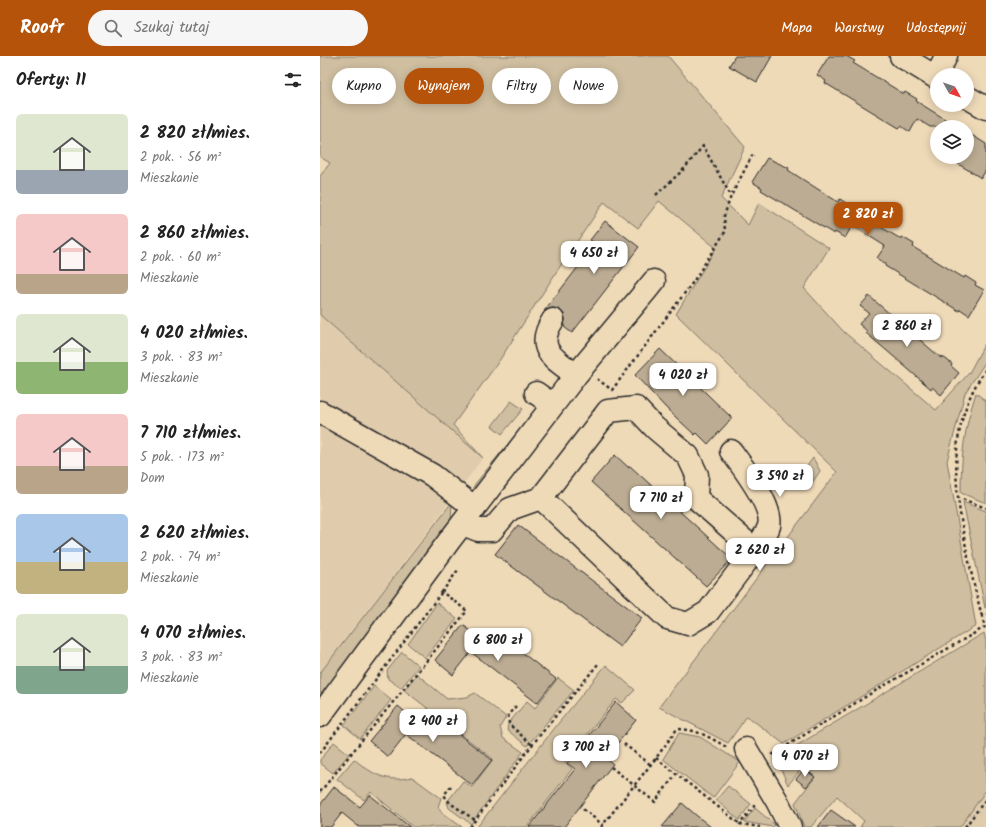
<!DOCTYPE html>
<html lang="pl">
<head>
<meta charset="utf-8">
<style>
  body { margin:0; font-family:Kalam,sans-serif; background:#f6f6f6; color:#222; height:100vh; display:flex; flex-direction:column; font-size:15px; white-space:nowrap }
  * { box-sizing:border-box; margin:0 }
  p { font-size:13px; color:#767676 }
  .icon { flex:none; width:22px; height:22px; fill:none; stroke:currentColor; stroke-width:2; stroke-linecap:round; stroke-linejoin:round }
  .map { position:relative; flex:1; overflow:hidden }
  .side { display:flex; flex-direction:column; background:#fff; width:320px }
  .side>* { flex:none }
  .banner { position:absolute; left:12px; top:12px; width:380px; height:36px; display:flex; gap:8px }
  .needle { width:26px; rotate:130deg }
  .controls { position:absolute; left:610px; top:12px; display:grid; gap:8px }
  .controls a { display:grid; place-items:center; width:44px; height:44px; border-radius:50%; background:#fff; box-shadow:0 2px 10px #0003; font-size:20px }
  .price { position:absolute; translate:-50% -34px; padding:0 9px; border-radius:8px; background:#fff; color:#222; font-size:13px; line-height:26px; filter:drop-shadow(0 1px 2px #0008) }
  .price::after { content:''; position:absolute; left:50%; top:24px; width:12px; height:9px; margin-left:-6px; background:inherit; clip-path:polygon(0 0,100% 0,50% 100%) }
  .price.active { background:#b45309; color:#fff }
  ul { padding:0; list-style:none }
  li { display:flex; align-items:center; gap:12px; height:100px; padding:0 16px }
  li span { display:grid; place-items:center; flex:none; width:112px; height:80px; border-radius:6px; color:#555 }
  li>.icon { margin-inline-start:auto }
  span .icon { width:48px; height:48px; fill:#fffc; stroke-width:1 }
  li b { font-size:17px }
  h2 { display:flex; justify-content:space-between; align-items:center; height:48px; padding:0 16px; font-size:17px }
  .chip { padding:0 14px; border-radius:18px; background:#fff; box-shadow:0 2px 10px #0003; font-size:14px; line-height:36px }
  .chip.active { background:#b45309; color:#fff }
  header { display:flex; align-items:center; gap:24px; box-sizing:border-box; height:56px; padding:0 20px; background:#b45309; color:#fff }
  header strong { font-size:19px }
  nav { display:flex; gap:22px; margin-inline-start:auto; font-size:14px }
  .search { width:280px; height:36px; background:#f6f6f6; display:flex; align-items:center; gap:10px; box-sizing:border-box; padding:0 14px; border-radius:22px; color:#767676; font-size:15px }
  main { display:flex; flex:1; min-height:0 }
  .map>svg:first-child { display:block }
  .built { fill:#e0ccad }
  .green { fill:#cfbea0; stroke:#7d7466 }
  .building { fill:#bcac93; stroke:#2b2b2b }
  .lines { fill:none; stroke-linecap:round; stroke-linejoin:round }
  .minor-casing { stroke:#2b2b2b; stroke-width:25 }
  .path { stroke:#2b2b2b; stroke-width:2.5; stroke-dasharray:3 3; stroke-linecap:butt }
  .minor { stroke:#efdab8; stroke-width:22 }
</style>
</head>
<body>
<header>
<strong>Roofr</strong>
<div class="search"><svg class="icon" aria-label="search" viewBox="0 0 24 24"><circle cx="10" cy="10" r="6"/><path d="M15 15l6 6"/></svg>Szukaj tutaj</div>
<nav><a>Mapa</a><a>Warstwy</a><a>Udostępnij</a></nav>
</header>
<main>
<section class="side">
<h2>Oferty: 11<svg class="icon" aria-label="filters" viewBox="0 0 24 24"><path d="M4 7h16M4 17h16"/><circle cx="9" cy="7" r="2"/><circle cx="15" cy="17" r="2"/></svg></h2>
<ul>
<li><span style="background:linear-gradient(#dfe7d0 70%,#9aa5b1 0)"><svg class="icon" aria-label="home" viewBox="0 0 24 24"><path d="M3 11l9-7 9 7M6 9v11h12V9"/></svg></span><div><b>2 820 zł/mies.</b><p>2 pok. · 56 m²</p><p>Mieszkanie</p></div></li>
<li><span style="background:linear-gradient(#f6c9c9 75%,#b9a48a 0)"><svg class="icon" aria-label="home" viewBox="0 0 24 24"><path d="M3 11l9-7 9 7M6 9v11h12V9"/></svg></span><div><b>2 860 zł/mies.</b><p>2 pok. · 60 m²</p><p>Mieszkanie</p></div></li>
<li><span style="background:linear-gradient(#dfe7d0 60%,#8fb573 0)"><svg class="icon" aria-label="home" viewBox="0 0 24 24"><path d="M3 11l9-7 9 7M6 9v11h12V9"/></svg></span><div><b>4 020 zł/mies.</b><p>3 pok. · 83 m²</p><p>Mieszkanie</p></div></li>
<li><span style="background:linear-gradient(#f6c9c9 65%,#b9a48a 0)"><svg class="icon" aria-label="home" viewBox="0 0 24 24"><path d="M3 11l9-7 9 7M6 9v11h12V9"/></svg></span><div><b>7 710 zł/mies.</b><p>5 pok. · 173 m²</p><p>Dom</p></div></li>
<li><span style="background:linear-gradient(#a9c7e8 60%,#c2b280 0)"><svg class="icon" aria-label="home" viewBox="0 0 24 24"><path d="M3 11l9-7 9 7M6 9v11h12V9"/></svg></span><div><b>2 620 zł/mies.</b><p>2 pok. · 74 m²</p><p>Mieszkanie</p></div></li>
<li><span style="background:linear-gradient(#dfe7d0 65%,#7fa58c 0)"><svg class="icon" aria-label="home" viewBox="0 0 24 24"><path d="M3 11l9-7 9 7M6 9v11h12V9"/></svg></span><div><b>4 070 zł/mies.</b><p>3 pok. · 83 m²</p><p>Mieszkanie</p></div></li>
</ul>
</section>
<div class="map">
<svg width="666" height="771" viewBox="0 0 666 771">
  <rect width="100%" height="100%" fill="#efdab8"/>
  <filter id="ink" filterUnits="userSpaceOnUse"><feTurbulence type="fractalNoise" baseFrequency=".025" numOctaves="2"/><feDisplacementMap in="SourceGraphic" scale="8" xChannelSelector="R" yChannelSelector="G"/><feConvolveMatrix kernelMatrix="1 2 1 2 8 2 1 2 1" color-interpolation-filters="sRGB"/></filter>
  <g filter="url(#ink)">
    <!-- built -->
    <path class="built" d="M0 259 163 402 0 617Z
      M666 731V771H640L662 740Z"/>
    <!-- green -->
    <path class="green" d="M0 0H348L425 91 401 142 428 169 439 147 509 192 484 232 524 276 616 354 649 317 664 289 666 290V305L645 337 627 405 656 570 464 688 427 660 408 687 339 651 517 416 356 258 396 192 339 145 318 172 284 146 237 215 179 305 133 369 163 402 0 259V120L10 107 0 101Z
      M656 337 666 345V447L641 437C641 400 644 373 656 337Z
      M191 345 203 353 182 378 172 370Z
      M219 350 155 436 153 432 155 428Z
      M493 402 500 415 490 430 481 418Z
      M132 446 131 465 0 649V617Z
      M643 446 666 455V552H665Z
      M117 547 137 563 105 602 88 588Z
      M664 577 666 585V731L662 740 640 771H540L544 765 517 740 491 771H484L475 747 495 721 483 711 468 729 456 702Z
      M82 596 99 610 81 632 68 623 67 615Z
      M286 609 315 634 302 647 296 643 245 706 252 713 207 771H157L241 664Z
      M97 618 127 643 147 641 155 637 186 661 180 671 183 682 203 696 151 768 129 752 127 746 143 725 152 731 173 703 84 634Z
      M238 622 254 634 207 690 187 674 188 668 207 645 215 652Z
      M54 630 71 644 40 683 24 669Z
      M359 677 380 681 420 706 393 742 343 703Z
      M14 686 29 698 13 717 0 707V704Z
      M34 703C53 719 68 727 92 721L121 742 118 751 122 757 142 771H93L51 736 44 744 17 723Z
      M408 730 431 748 419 764 396 744Z
      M435 752 455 769 453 771 424 766Z"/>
    <!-- building -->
    <path class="building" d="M415 0H452L437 26 409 10Z
      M509 0H526L535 5 533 7 584 38 585 36 597 43 596 45 638 71H610L597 63 590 76 581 70 579 72 505 27 506 25 497 19Z
      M647 76 666 88V114L661 122 627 101H647Z
      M447 102 469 112 468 114 518 146 520 143 532 151 530 153 581 183 582 181 594 188 593 191 644 222 645 220 656 227 655 229 664 234 649 259 640 253 639 255 565 210 566 208 557 202 565 190 549 180 532 170 525 182 515 176 514 178 441 134 442 132 432 126Z
      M285 165 319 191 252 277 244 271 245 263 244 258 239 253 232 252 224 255 276 188 270 184Z
      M549 240 621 302 622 300 632 308 631 310 639 317 621 339 612 331 611 333 573 300 546 277 547 275 539 268 549 257 540 250Z
      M340 293 412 362 388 388 377 377 375 379 347 353 315 319Z
      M295 399 308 411 310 410 412 503 386 530 271 426Z
      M198 469 322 562 300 591 175 498Z
      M143 569 169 589 178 578 236 623 217 647 151 596 133 619 115 604Z
      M296 646 316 664 286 702 293 708 244 771H209L255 713 247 707Z
      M78 650 103 671 114 659 172 704 152 729 86 678 68 701 49 685Z
      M484 713 495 721 486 731 476 723Z
      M14 731 40 751 50 739 90 771H39L22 757 11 771H0V749Z
      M362 747 377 760 391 771H342Z
      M511 754 535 771H498Z"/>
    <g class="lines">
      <defs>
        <path id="minor" d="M581 0 617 22
          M617 19 626 0
          M647 41 666 52
          M233 264C214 293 234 303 256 319
          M216 337 233 349
          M0 356 112 419 155 452
          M411 395C422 410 454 451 449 470 447 478 439 487 435 494
          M143 468 158 474H172L190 453 221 442 347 562 368 568 388 556 435 494 376 442 377 419 368 400 335 372 316 352 288 355 221 442
          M0 660 129 485 256 319 334 225
          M426 693 457 745 470 771"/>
      </defs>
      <!-- minor casing -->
      <use href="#minor" class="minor-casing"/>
      <!-- path -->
      <path class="path" d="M336 139 364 113 383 90 411 140
        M277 323 292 334 373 226 405 176 404 160 411 140 434 96
        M637 441 666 452
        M662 560C655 535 650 511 645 486 633 424 628 367 666 313
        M196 650 188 659 189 668 212 689
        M304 688 331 709
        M0 697 122 536
        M452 699 550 638 665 571 662 560 666 558
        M336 702 420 768
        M291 711 335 746 356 718
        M131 730 124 739 130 747 155 764
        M0 736 147 555 122 536 138 514
        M435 749 420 768 440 771
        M263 753 283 769
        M150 771 212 689 278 608
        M281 771 336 702 357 673C377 673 391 682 408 692
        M645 771 666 743"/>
      <!-- minor -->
      <use href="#minor" class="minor"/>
    </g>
  </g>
</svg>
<div class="controls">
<a><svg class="needle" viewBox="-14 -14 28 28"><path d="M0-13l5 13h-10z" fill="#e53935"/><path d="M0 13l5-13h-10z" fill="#767676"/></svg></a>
<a><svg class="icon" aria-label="layers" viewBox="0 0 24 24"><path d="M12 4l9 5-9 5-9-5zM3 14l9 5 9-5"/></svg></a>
</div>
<b class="price active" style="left:548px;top:180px">2 820 zł</b>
<b class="price" style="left:274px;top:219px">4 650 zł</b>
<b class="price" style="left:587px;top:292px">2 860 zł</b>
<b class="price" style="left:363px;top:341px">4 020 zł</b>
<b class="price" style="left:460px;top:442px">3 590 zł</b>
<b class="price" style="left:341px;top:464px">7 710 zł</b>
<b class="price" style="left:440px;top:516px">2 620 zł</b>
<b class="price" style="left:178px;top:606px">6 800 zł</b>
<b class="price" style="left:113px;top:687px">2 400 zł</b>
<b class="price" style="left:266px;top:713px">3 700 zł</b>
<b class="price" style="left:485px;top:722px">4 070 zł</b>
<div class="banner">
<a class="chip">Kupno</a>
<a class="chip active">Wynajem</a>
<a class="chip">Filtry</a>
<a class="chip">Nowe</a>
</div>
</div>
</main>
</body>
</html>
